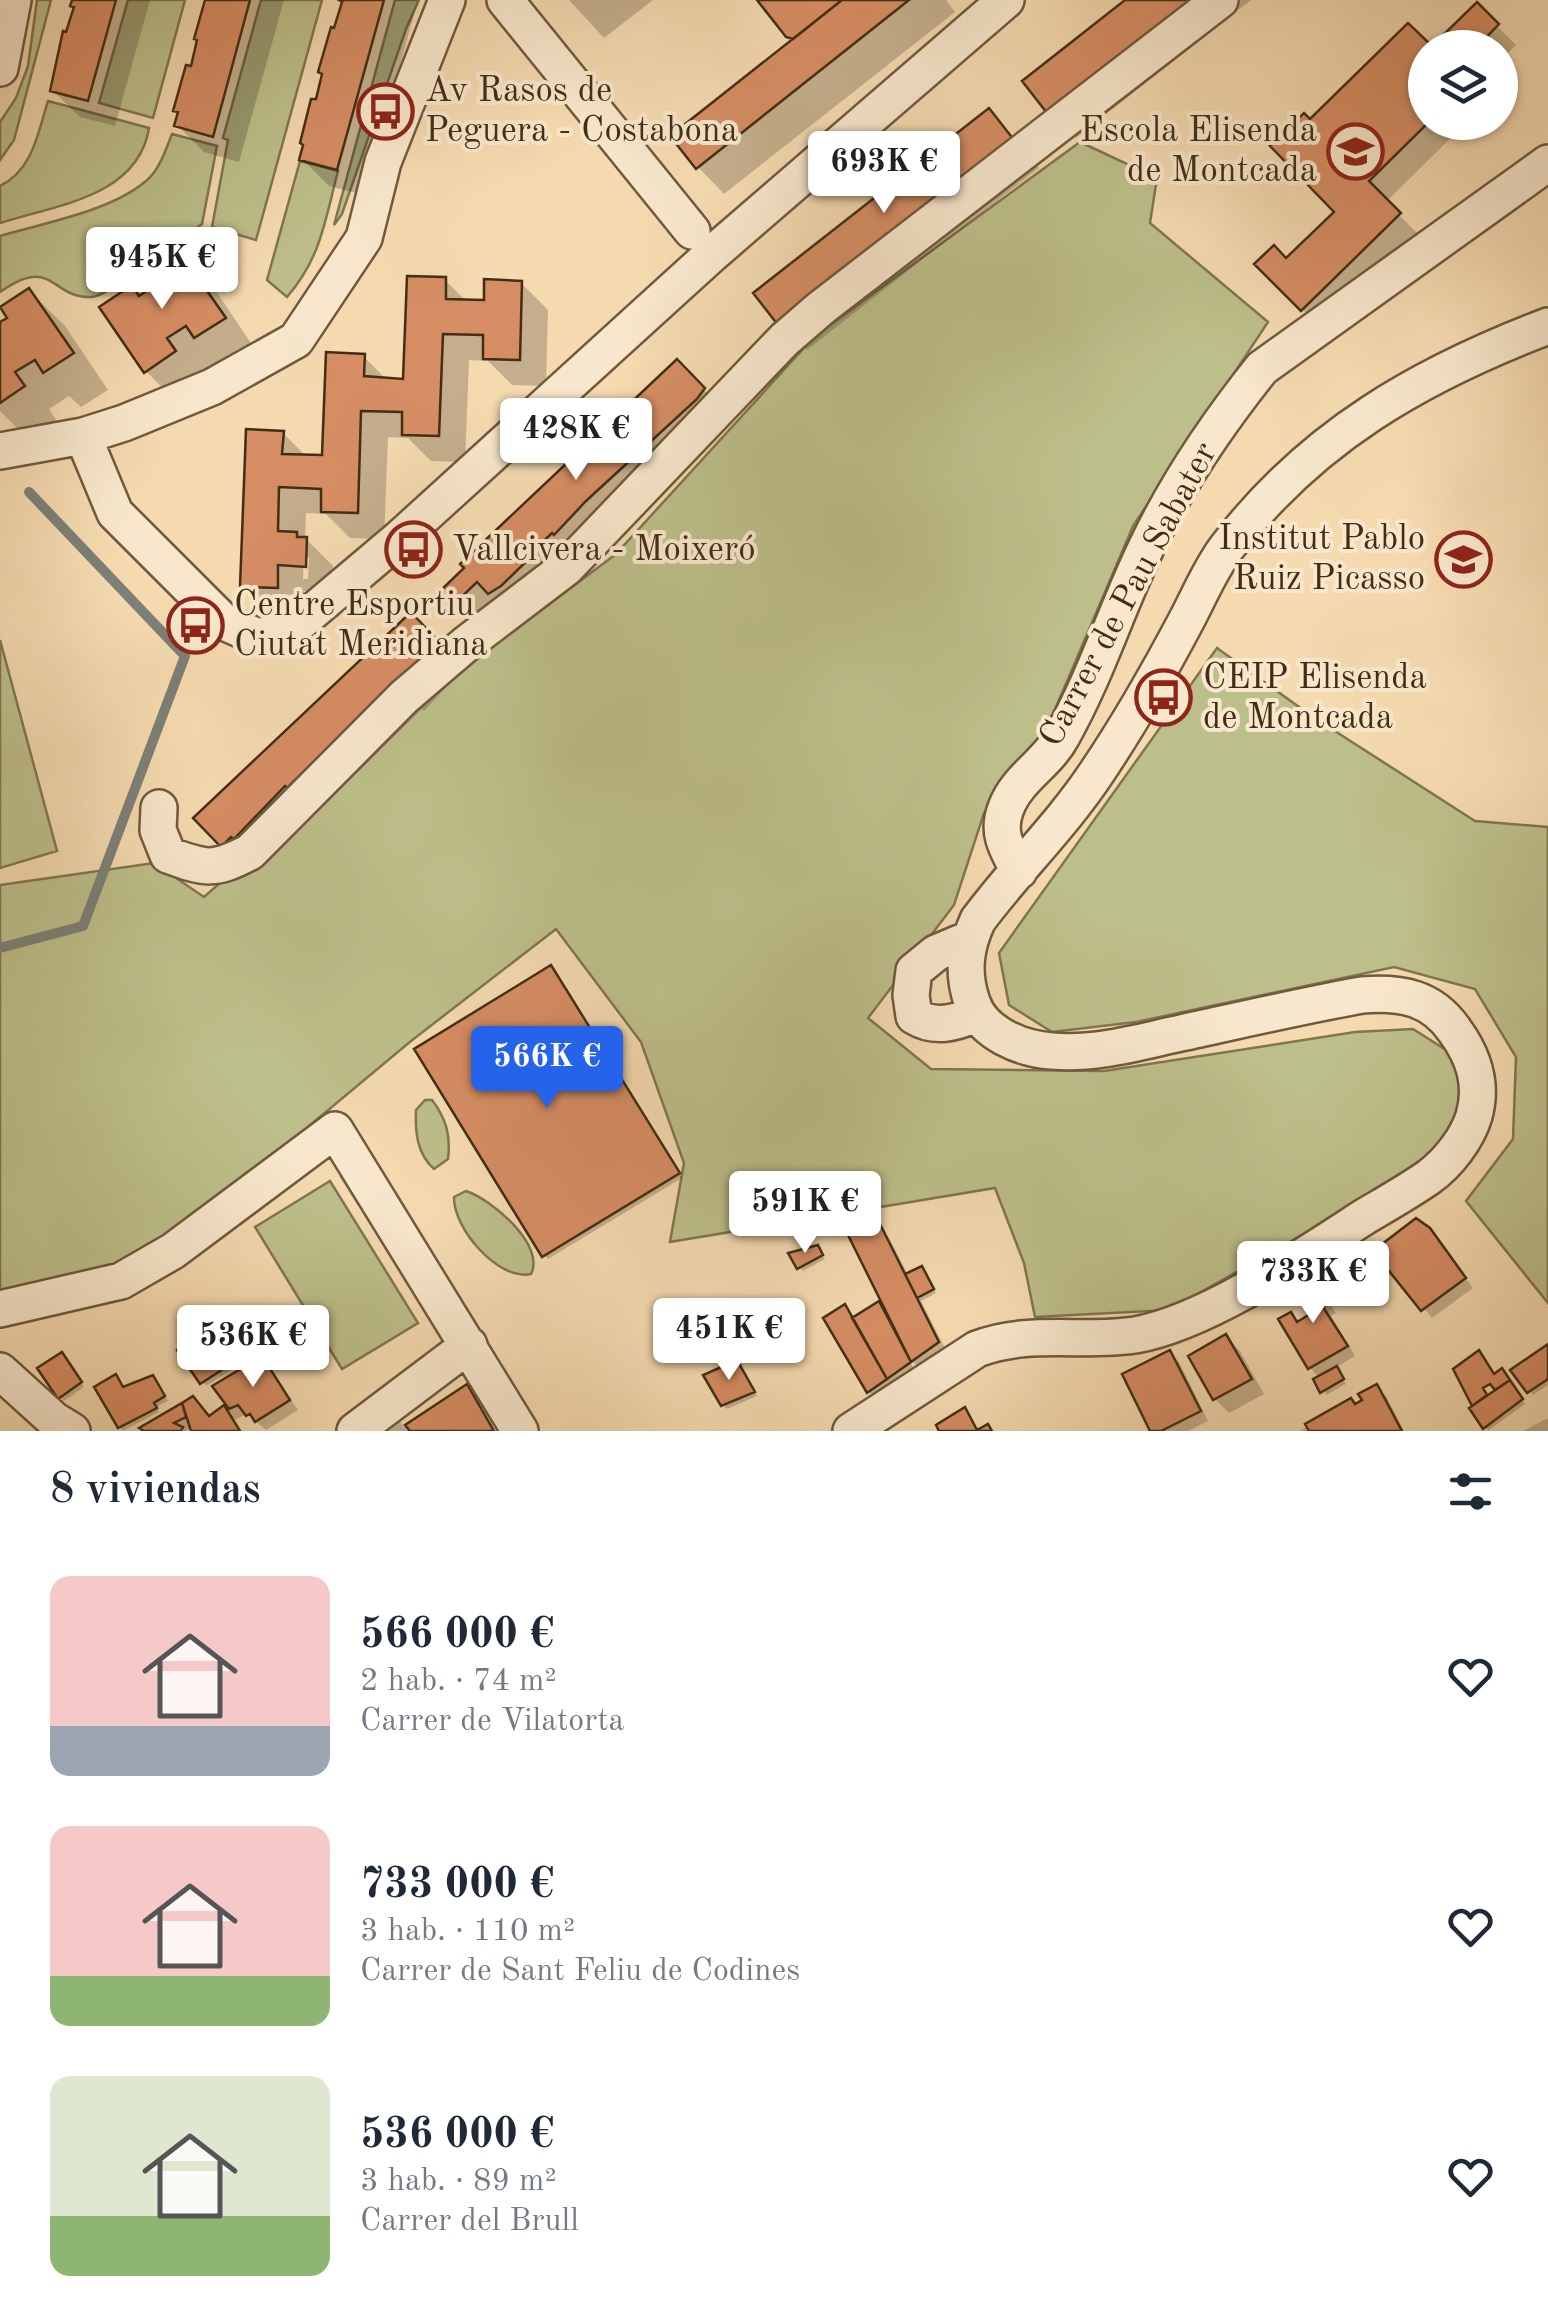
<!DOCTYPE html>
<html lang="es">
<head>
<meta charset="utf-8">
<style>
  body { margin:0; font-family:"Old Standard TT",serif; background:#f6f6f7; color:#1f2937; height:100vh; display:flex; flex-direction:column; font-size:38px; white-space:nowrap }
  * { box-sizing:border-box; margin:0 }
  p { font-size:32px; color:#747a83 }
  .icon { flex:none; width:55px; height:55px; fill:none; stroke:currentColor; stroke-width:2; stroke-linecap:round; stroke-linejoin:round }
  .map { position:relative; height:1431px; overflow:hidden }
  .side { display:flex; flex-direction:column; background:#fff; flex:1 }
  .side>* { flex:none }
  .fabs { position:absolute; left:1408px; top:30px; display:grid; gap:20px }
  .fabs a { display:grid; place-items:center; width:110px; height:110px; border-radius:50%; background:#fff; box-shadow:0 2px 8px #0004; font-size:50px }
  .price { position:absolute; translate:-50% -85px; padding:0 22px; border-radius:10px; background:#fff; color:#222; font-size:32px; line-height:65px; filter:drop-shadow(0 2px 5px #0008) }
  .price::after { content:''; position:absolute; left:50%; top:60px; width:30px; height:22px; margin-left:-15px; background:inherit; clip-path:polygon(0 0,100% 0,50% 100%) }
  .price.active { background:#2563eb; color:#fff }
  ul { padding:0; list-style:none }
  li { display:flex; align-items:center; gap:30px; height:250px; padding:0 50px }
  li span { display:grid; place-items:center; flex:none; width:280px; height:200px; border-radius:20px; color:#555 }
  li>.icon { margin-inline-start:auto }
  span .icon { width:120px; height:120px; fill:#fffc; stroke-width:1 }
  li b { font-size:42px }
  h2 { display:flex; justify-content:space-between; align-items:center; height:120px; padding:0 50px; font-size:42px }
  .map>svg:first-child { display:block }
  .green { fill:#bdbf8a; stroke:#807650; stroke-width:2.5 }
  .shadow { fill:#0003; fill-rule:evenodd }
  .lines { fill:none; stroke-linecap:round; stroke-linejoin:round }
  .stream { stroke:#7c8076; stroke-width:10 }
  .building { fill:#d68d63; stroke:#432e15; stroke-width:2.5 }
  .minor-casing { stroke:#70593c; stroke-width:40 }
  .minor { stroke:#f8e7cc; stroke-width:35 }
  .labels { text-anchor:middle; dominant-baseline:central; stroke-width:8; stroke-linejoin:round; paint-order:stroke }
  .poi-label { font-size:35px; fill:#432e15; stroke:#f8e7cc; text-anchor:start }
  .street-label { font-size:35px; fill:#432e15; stroke:#f8e7cc }
</style>
</head>
<body>
<div class="map">
<svg width="1548" height="1431" viewBox="0 0 1548 1431">
  <rect width="100%" height="100%" fill="#f5dab0"/>
  <filter id="stains"><feTurbulence type="fractalNoise" baseFrequency=".002" numOctaves="4"/><feColorMatrix values="0 0 0 0 .2 0 0 0 0 .09 0 0 0 0 .02 0 0 0 .5 -.17"/></filter>
  <radialGradient id="worn" r=".72"><stop offset=".6" stop-color="#630" stop-opacity="0"/><stop offset="1" stop-color="#630" stop-opacity=".3"/></radialGradient>
  <!-- green -->
  <path class="green" d="M37 0H51L14 140 0 160V122L16 98 28 66Z
    M128 0H185L153 118 99 103Z
    M261 0H322L256 240 212 227 228 140 223 138Z
    M395 0H419L406 29 342 214 334 225Z
    M48 101 149 128C138 197 56 205 0 223V186C33 170 38 132 48 101Z
    M172 134 217 146 202 224C181 239 112 295 92 297 50 299 54 254 0 292V236C44 223 111 211 146 181 160 169 165 151 172 134Z
    M1080 142 1157 178 1150 223 1268 322 1133 526 1045 733 984 813 954 905 868 1018 931 1069 1104 1071 1355 1032 1413 1029 1457 1057 1461 1106 1441 1157 1169 1310 1035 1317 1024 1263 995 1188 670 1242 684 1163 641 1042 556 929 411 1041 194 1222 128 1264 0 1291V885L154 863 204 897 472 662 616 554 814 337Z
    M300 161 338 171C325 220 321 258 287 297L267 280Z
    M0 640 57 851 0 868Z
    M1217 648 1313 717 1475 821 1548 827V1303L1466 1201 1513 1139 1516 1057 1475 989 1394 967 1136 1022 1052 1032 1009 1005 999 953Z
    M425 1100H432C446 1118 451 1136 448 1159L434 1169C417 1154 415 1132 416 1110Z
    M330 1181 418 1323 342 1369 255 1227Z
    M466 1191C491 1199 546 1245 531 1274 498 1281 453 1228 454 1197Z"/>
  <!-- shadow -->
  <path class="shadow" d="M75 0H150L115 126 80 117 52 90 76 8Z
    M209 0H284L239 162 204 152 177 125 180 114 176 110 193 68Z
    M341 0H418L364 195 329 186 302 159 344 3Z
    M569 0H653L604 38Z
    M760 0H946L955 12 724 194 698 167 794 41Z
    M1130 0H1251L1076 138 1049 111Z
    M1477 6 1516 45 1500 61V48H1434Z
    M1408 26 1425 48V122H1467L1386 202 1418 234 1321 328 1258 264 1287 261 1337 212 1310 123Z
    M989 112 1039 168 807 350 780 323Z
    M180 256 216 291 259 355 232 373 221 361 200 374 181 407 146 371 161 284Z
    M445 280 468 303H487L521 283 548 310 546 386 512 385 488 361 469 360 465 462 431 461 408 438 388 437 384 539 350 538 326 514 306 513 305 538 333 566 332 592 304 591V614L270 613 242 586 283 433 307 457 325 458 364 357 388 381 406 382ZM304 553 309 558 308 579H303Z
    M29 291 65 326 108 390 81 407 69 396 49 409 58 423 31 442 0 411V326L10 318Z
    M677 362 730 417 480 632 442 593Z
    M411 615 463 669 424 711 422 709 316 813 314 811 250 872 197 818Z
    M555 972 682 1178 548 1259 544 1255Z
    M344 1173 363 1203 358 1206 339 1176Z
    M880 1229 889 1238 908 1275 925 1273 936 1293 921 1301 947 1352 922 1370 908 1358 913 1367 891 1382 895 1389 878 1401 869 1392 845 1307 856 1319 879 1304 888 1313Z
    M1439 1241 1473 1288 1432 1318 1377 1251Z
    M817 1247 825 1259 803 1271 799 1267Z
    M1309 1274 1336 1313 1331 1316 1355 1356 1335 1368 1346 1384 1326 1395 1320 1378 1310 1368 1299 1324 1318 1312Z
    M411 1278 430 1309 425 1312 406 1282Z
    M214 1335 236 1367 206 1386 180 1350Z
    M1226 1337 1240 1351 1264 1394 1229 1413 1215 1399Z
    M1548 1347V1385L1533 1395 1514 1370Z
    M1170 1353 1179 1362 1208 1421 1188 1431H1152Z
    M65 1359 84 1387 64 1401 60 1397Z
    M261 1359 298 1410 266 1430 247 1414 234 1420 241 1431H193L192 1428 185 1431H146L143 1428 192 1399 210 1419 229 1405Z
    M740 1367 757 1396 727 1409 723 1405Z
    M1456 1369 1506 1375 1525 1404 1488 1431ZM1490 1380 1499 1391 1486 1399 1480 1387Z
    M156 1382 168 1401 156 1407 159 1412 123 1431 120 1427 124 1389Z
    M467 1387 495 1431H388L400 1422 405 1428Z
    M1376 1387 1386 1396 1404 1431H1300L1351 1401 1357 1407Z
    M1548 1418V1431H1523Z"/>
  <g class="lines">
    <!-- stream -->
    <path class="stream" d="M0 948 83 926 185 656 29 492"/>
  </g>
  <!-- building -->
  <path class="building" d="M72 0H116L88 101 50 91 63 31 66 32 74 7 70 6Z
    M205 0H250L213 137 174 126 178 112 173 111 186 65 191 66 197 40 194 39Z
    M384 0 337 170 299 160 303 145 300 143 311 99H316L322 74 318 72 331 27 334 28 342 2 339 0Z
    M757 0H842L793 39 786 37Z
    M842 0H909L696 169 670 136Z
    M1125 0H1194L1047 113 1022 81Z
    M1477 2 1499 24 1476 48H1425V122H1429L1369 181 1401 213 1301 311 1254 264 1274 245 1286 258 1334 212 1270 146 1304 113 1310 119 1408 23 1432 46Z
    M989 108 1014 140 778 325 753 293Z
    M180 252 226 318 194 338 186 326 167 338 176 351 144 373 99 307 132 285 139 296 157 284 151 273Z
    M407 276 446 277V299L484 300V279L522 281 520 360 483 359V335L443 334 439 436 402 435V412L361 411 358 513 321 512V489L279 487 278 531 297 532V537H307L306 567 278 565V588L240 587 246 429 284 431 282 454 322 455 326 352 365 354 364 376 403 379Z
    M29 288 74 353 43 373 35 360 15 372 25 386 0 403V322L7 318 0 307Z
    M677 359 705 388 697 399 586 501 554 535 552 533 533 551 534 554 501 586 488 594 477 582 451 607 438 593 464 568 460 564Z
    M411 612 438 641 428 651 430 653 394 683 287 788 285 786 234 839 231 837 221 847 193 818Z
    M551 965 680 1173 542 1257 414 1049Z
    M1416 1218 1430 1228 1466 1278 1421 1311 1373 1251Z
    M881 1226 939 1342 911 1362 848 1235Z
    M818 1245 823 1255 797 1269 788 1253Z
    M922 1266 934 1289 917 1298 905 1274Z
    M1310 1271 1329 1303 1323 1307 1348 1346 1308 1369 1278 1319 1291 1312 1297 1322 1315 1311 1293 1280Z
    M879 1301 911 1362 887 1379 852 1318Z
    M845 1304 887 1379 867 1393 823 1318Z
    M210 1328 234 1362 200 1384 177 1350Z
    M1226 1334 1252 1379 1213 1400 1188 1356Z
    M1548 1344V1379L1527 1393 1510 1370Z
    M1170 1350 1201 1411 1161 1431H1150L1122 1374Z
    M1479 1350 1494 1374 1502 1368 1510 1380 1495 1390 1490 1384 1483 1388 1487 1395 1472 1406 1453 1369Z
    M62 1352 82 1382 58 1399 37 1368Z
    M262 1356 290 1400 255 1422 250 1414 246 1416 238 1405 229 1409 212 1386Z
    M737 1360 755 1392 721 1406 703 1375Z
    M1337 1366 1344 1379 1320 1393 1313 1379Z
    M116 1374 123 1387 153 1375 165 1396 154 1403 157 1408 118 1428 94 1387Z
    M1510 1380 1523 1399 1483 1429 1469 1408Z
    M467 1384 494 1431H410L405 1425Z
    M1377 1384 1402 1431H1309L1305 1424 1351 1398 1355 1404 1362 1400 1358 1394Z
    M193 1396 209 1416 224 1405 240 1431H191L182 1403Z
    M182 1403 186 1417 174 1423 183 1427 181 1431H144L139 1428Z
    M965 1407 977 1430 988 1424 992 1431H939L936 1425Z"/>
  <g class="lines">
    <defs>
      <path id="minor" d="M505 0 692 231
        M0 68 13 0
        M83 436 115 513 224 622 258 637 292 629 401 537 711 255 1006 0
        M0 451 83 436 124 423 212 387 296 340 364 238 383 162 447 0
        M159 808 158 830 168 855C206 869 214 871 250 852L404 697 466 644 567 567 784 340 821 308 1220 0
        M1019 871C1007 849 996 833 1006 808 1017 778 1048 763 1062 736 1096 676 1116 610 1146 548 1176 485 1218 423 1262 368L1548 163
        M969 939 936 953 914 971 911 995 914 1016C935 1029 955 1023 976 1014
        M0 1309 121 1281 173 1251 335 1130 520 1431
        M0 1371 54 1420 72 1431
        M355 1431 469 1345
        M851 1431 977 1349C1029 1329 1081 1343 1135 1335 1205 1323 1304 1256 1364 1217 1386 1204 1409 1191 1429 1177 1448 1163 1467 1139 1474 1116 1483 1084 1474 1057 1455 1031 1432 997 1401 992 1362 995 1301 1006 1241 1020 1181 1033 1139 1042 1095 1055 1052 1051 1021 1049 982 1033 972 1002 962 973 965 947 978 920 1016 869 1062 825 1097 772 1130 723 1159 672 1186 621 1199 597 1210 569 1227 547 1312 436 1420 375 1548 326"/>
    </defs>
    <!-- minor casing -->
    <use href="#minor" class="minor-casing"/>
    <!-- minor -->
    <use href="#minor" class="minor"/>
  </g>
  <!-- icons -->
  <defs>
    <symbol id="bus-ring" viewBox="-11 -11 22 22"><circle r="9.5" fill="#f8e7cc" stroke="#8f2418" stroke-width="1.5"/><path d="M-5-6H5V4H4V6H2V4H-2V6H-4V4H-5ZM-3.5-4V0h7V-4ZM-3.5 1.2v1.5H-2V1.2ZM2 1.2v1.5H3.5V1.2Z" fill="#8f2418"/></symbol>
    <symbol id="school-ring" viewBox="-11 -11 22 22"><circle r="9.5" fill="#f8e7cc" stroke="#8f2418" stroke-width="1.5"/><path d="M0-5L7-2L0 1L-7-2ZM-4 1L0 2.5L4 1V4Q0 6-4 4Z" fill="#8f2418"/></symbol>
  </defs>
  <g fill-rule="evenodd">
    <use href="#bus-ring" x="354" y="80" width="63" height="63"/>
    <use href="#school-ring" x="1324" y="120" width="63" height="63"/>
    <use href="#bus-ring" x="382" y="518" width="63" height="63"/>
    <use href="#school-ring" x="1432" y="528" width="63" height="63"/>
    <use href="#bus-ring" x="164" y="594" width="63" height="63"/>
    <use href="#bus-ring" x="1132" y="666" width="63" height="63"/>
  </g>
  <g class="labels">
    <!-- poi labels -->
    <g class="poi-label">
      <text x="425" y="91">Av Rasos de<tspan x="425" dy="40">Peguera - Costabona</tspan></text>
      <text x="1317" y="131" text-anchor="end">Escola Elisenda<tspan x="1317" dy="40">de Montcada</tspan></text>
      <text x="1425" y="539" text-anchor="end">Institut Pablo<tspan x="1425" dy="40">Ruiz Picasso</tspan></text>
      <text x="452" y="550">Vallcivera - Moixeró</text>
      <text x="234" y="605">Centre Esportiu<tspan x="234" dy="40">Ciutat Meridiana</tspan></text>
      <text x="1203" y="678">CEIP Elisenda<tspan x="1203" dy="40">de Montcada</tspan></text>
    </g>
    <!-- street labels -->
    <g class="street-label">
      <text transform="translate(1129 595) rotate(-62)">Carrer de Pau Sabater</text>
    </g>
  </g>
  <rect width="100%" height="100%" filter="url(#stains)"/>
  <rect width="100%" height="100%" fill="url(#worn)"/>
</svg>
<div class="fabs">
<a><svg class="icon" aria-label="layers" viewBox="0 0 24 24"><path d="M12 4l9 5-9 5-9-5zM3 14l9 5 9-5"/></svg></a>
</div>
<b class="price" style="left:884px;top:216px">693K €</b>
<b class="price" style="left:162px;top:312px">945K €</b>
<b class="price" style="left:576px;top:483px">428K €</b>
<b class="price active" style="left:547px;top:1111px">566K €</b>
<b class="price" style="left:805px;top:1256px">591K €</b>
<b class="price" style="left:1313px;top:1326px">733K €</b>
<b class="price" style="left:729px;top:1383px">451K €</b>
<b class="price" style="left:253px;top:1390px">536K €</b>
</div>
<section class="side">
<h2>8 viviendas<svg class="icon" aria-label="filters" viewBox="0 0 24 24"><path d="M4 7h16M4 17h16"/><circle cx="9" cy="7" r="2"/><circle cx="15" cy="17" r="2"/></svg></h2>
<ul>
<li><span style="background:linear-gradient(#f6c9c9 75%,#9aa5b1 0)"><svg class="icon" aria-label="home" viewBox="0 0 24 24"><path d="M3 11l9-7 9 7M6 9v11h12V9"/></svg></span><div><b>566 000 €</b><p>2 hab. · 74 m²</p><p>Carrer de Vilatorta</p></div><svg class="icon" aria-label="heart" viewBox="0 0 24 24"><path d="M12 20l-8-8c-3-5 5-10 8-4 3-6 11-1 8 4z"/></svg></li>
<li><span style="background:linear-gradient(#f6c9c9 75%,#8fb573 0)"><svg class="icon" aria-label="home" viewBox="0 0 24 24"><path d="M3 11l9-7 9 7M6 9v11h12V9"/></svg></span><div><b>733 000 €</b><p>3 hab. · 110 m²</p><p>Carrer de Sant Feliu de Codines</p></div><svg class="icon" aria-label="heart" viewBox="0 0 24 24"><path d="M12 20l-8-8c-3-5 5-10 8-4 3-6 11-1 8 4z"/></svg></li>
<li><span style="background:linear-gradient(#dfe7d0 70%,#8fb573 0)"><svg class="icon" aria-label="home" viewBox="0 0 24 24"><path d="M3 11l9-7 9 7M6 9v11h12V9"/></svg></span><div><b>536 000 €</b><p>3 hab. · 89 m²</p><p>Carrer del Brull</p></div><svg class="icon" aria-label="heart" viewBox="0 0 24 24"><path d="M12 20l-8-8c-3-5 5-10 8-4 3-6 11-1 8 4z"/></svg></li>
</ul>
</section>
</body>
</html>
